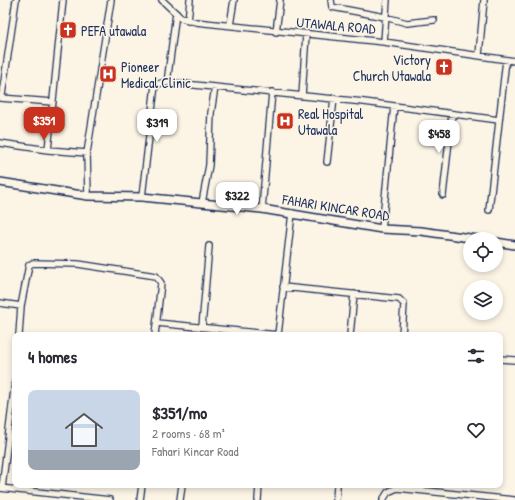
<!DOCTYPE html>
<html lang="en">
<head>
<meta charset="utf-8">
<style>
  body { margin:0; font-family:"Patrick Hand",sans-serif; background:#f2f2f3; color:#2b2b33; height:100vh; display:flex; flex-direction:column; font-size:15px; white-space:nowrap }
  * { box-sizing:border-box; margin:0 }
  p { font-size:13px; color:#7c7c81 }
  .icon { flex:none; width:22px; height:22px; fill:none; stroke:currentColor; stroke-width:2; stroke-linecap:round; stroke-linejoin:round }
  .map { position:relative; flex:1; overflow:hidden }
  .side { position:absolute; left:12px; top:332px; width:491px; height:156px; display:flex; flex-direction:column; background:#fff; border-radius:8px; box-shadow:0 2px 6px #0003 }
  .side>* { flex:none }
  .fabs { position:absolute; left:463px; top:232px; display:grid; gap:8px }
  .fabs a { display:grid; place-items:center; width:40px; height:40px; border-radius:50%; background:#fff; box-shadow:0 2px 6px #0003; font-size:20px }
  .price { position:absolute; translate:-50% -34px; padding:0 9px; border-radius:8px; background:#fff; color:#222; font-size:13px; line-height:26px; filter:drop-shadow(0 1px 2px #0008) }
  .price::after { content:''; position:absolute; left:50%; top:24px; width:12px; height:9px; margin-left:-6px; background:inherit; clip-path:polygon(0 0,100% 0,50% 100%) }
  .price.current { background:#c8321e; color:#fff }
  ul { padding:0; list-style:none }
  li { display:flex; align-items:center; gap:12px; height:100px; padding:0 16px }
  li span { display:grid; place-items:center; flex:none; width:112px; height:80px; border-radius:8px; color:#555 }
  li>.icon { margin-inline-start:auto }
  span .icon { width:48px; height:48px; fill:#fffc; stroke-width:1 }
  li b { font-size:17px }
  h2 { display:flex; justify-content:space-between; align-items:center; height:48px; padding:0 16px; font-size:17px }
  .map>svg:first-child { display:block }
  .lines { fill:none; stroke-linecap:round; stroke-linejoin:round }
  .minor-casing { stroke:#1b2f5e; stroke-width:8 }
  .tertiary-casing { stroke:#1b2f5e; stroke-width:10 }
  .minor { stroke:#fcf5e5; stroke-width:5.5 }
  .tertiary { stroke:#fcf5e5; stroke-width:7 }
  .labels { text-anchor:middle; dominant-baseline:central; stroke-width:3; stroke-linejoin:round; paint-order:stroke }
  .street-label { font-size:14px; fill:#1b2f5e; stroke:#fcf5e5 }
  .poi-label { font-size:14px; fill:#1b2f5e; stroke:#fcf5e5; text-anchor:start }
</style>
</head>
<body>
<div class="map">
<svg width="515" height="500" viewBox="0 0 515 500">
  <rect width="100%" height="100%" fill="#fcf5e5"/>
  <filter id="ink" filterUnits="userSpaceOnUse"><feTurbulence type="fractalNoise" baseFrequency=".025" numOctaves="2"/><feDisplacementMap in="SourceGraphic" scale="8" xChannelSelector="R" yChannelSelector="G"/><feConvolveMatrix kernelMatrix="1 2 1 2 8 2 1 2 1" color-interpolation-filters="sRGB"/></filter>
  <g filter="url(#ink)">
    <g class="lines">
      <defs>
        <path id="minor" d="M162 0 181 18 196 22 384 42 515 61
          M331 0 332 7 385 17 407 23 434 20
          M188 21 190 0
          M230 25 234 0
          M276 32 280 0
          M384 42 387 0
          M479 55 484 0
          M167 83 176 13
          M0 96 2 95 16 0
          M302 96 306 34
          M0 98 53 102
          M0 143 48 150 87 153
          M48 150 63 0
          M327 162 334 98
          M443 195 452 114
          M88 196 87 153 111 0
          M142 197 155 85 165 82 364 102 499 120
          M202 203 209 165 211 113 215 87
          M262 209 272 92
          M489 210 506 60
          M382 229 394 106
          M283 287 399 299 404 304 402 335
          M0 303 21 306 28 270 29 265 33 263 78 264 156 276 161 283 155 335
          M157 323 278 335
          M202 327 209 246
          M19 335 21 306
          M278 335 292 213
          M350 335 354 294
          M500 359 515 360
          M0 488 110 500
          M2 488 15 381
          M140 500 142 485
          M180 500 182 485
          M258 500 259 485
          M336 500 337 485
          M383 500 388 492 397 488 514 500"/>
        <path id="tertiary" d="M0 182 88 196 142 197 262 209 382 229 421 231 477 239
          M496 242 515 245"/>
      </defs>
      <!-- minor casing -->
      <use href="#minor" class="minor-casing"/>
      <!-- tertiary casing -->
      <use href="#tertiary" class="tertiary-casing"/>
      <!-- minor -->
      <use href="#minor" class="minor"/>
      <!-- tertiary -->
      <use href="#tertiary" class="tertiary"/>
    </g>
  </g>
  <!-- icons -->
  <defs>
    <symbol id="church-square" viewBox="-11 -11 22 22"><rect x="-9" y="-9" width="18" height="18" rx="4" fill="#c8321e" stroke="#fcf5e5"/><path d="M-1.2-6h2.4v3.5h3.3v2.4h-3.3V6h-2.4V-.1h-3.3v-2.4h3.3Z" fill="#fff"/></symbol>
    <symbol id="hospital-square" viewBox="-11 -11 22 22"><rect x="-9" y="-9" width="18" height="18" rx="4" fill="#c8321e" stroke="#fcf5e5"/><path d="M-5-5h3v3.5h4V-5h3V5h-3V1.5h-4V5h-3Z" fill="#fff"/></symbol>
  </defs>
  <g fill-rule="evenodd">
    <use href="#church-square" x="58" y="20" width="20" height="20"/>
    <use href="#church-square" x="434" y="57" width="20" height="20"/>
    <use href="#hospital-square" x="98" y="64" width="20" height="20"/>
    <use href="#hospital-square" x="275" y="111" width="20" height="20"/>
  </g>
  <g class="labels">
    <!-- street labels -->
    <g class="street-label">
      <text transform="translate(336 25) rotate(5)">UTAWALA ROAD</text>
      <text transform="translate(336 207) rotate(9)">FAHARI KINCAR ROAD</text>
    </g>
    <!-- poi labels -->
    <g class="poi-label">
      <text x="81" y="30">PEFA utawala</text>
      <text x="431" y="59" text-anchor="end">Victory<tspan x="431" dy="16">Church Utawala</tspan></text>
      <text x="121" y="66">Pioneer<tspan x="121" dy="16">Medical Clinic</tspan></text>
      <text x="298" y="113">Real Hospital<tspan x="298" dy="16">Utawala</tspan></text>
    </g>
  </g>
</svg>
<div class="fabs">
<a><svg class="icon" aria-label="locate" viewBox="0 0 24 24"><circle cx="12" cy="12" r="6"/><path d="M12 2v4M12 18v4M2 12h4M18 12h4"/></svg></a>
<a><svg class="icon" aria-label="layers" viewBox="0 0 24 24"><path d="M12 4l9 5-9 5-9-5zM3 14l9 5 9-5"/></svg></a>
</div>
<b class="price current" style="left:44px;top:141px">$351</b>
<b class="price" style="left:157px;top:143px">$319</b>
<b class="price" style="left:439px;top:154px">$458</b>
<b class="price" style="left:237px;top:216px">$322</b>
<section class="side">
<h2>4 homes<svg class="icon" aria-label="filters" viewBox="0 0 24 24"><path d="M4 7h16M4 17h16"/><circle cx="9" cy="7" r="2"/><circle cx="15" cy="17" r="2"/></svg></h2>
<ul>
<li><span style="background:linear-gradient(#c9d6e8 75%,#9aa5b1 0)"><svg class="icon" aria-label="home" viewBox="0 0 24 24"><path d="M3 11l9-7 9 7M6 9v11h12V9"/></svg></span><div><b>$351/mo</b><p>2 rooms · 68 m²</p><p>Fahari Kincar Road</p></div><svg class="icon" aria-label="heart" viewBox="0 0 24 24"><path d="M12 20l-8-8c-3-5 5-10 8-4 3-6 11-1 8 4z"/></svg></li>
</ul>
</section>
</div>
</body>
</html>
